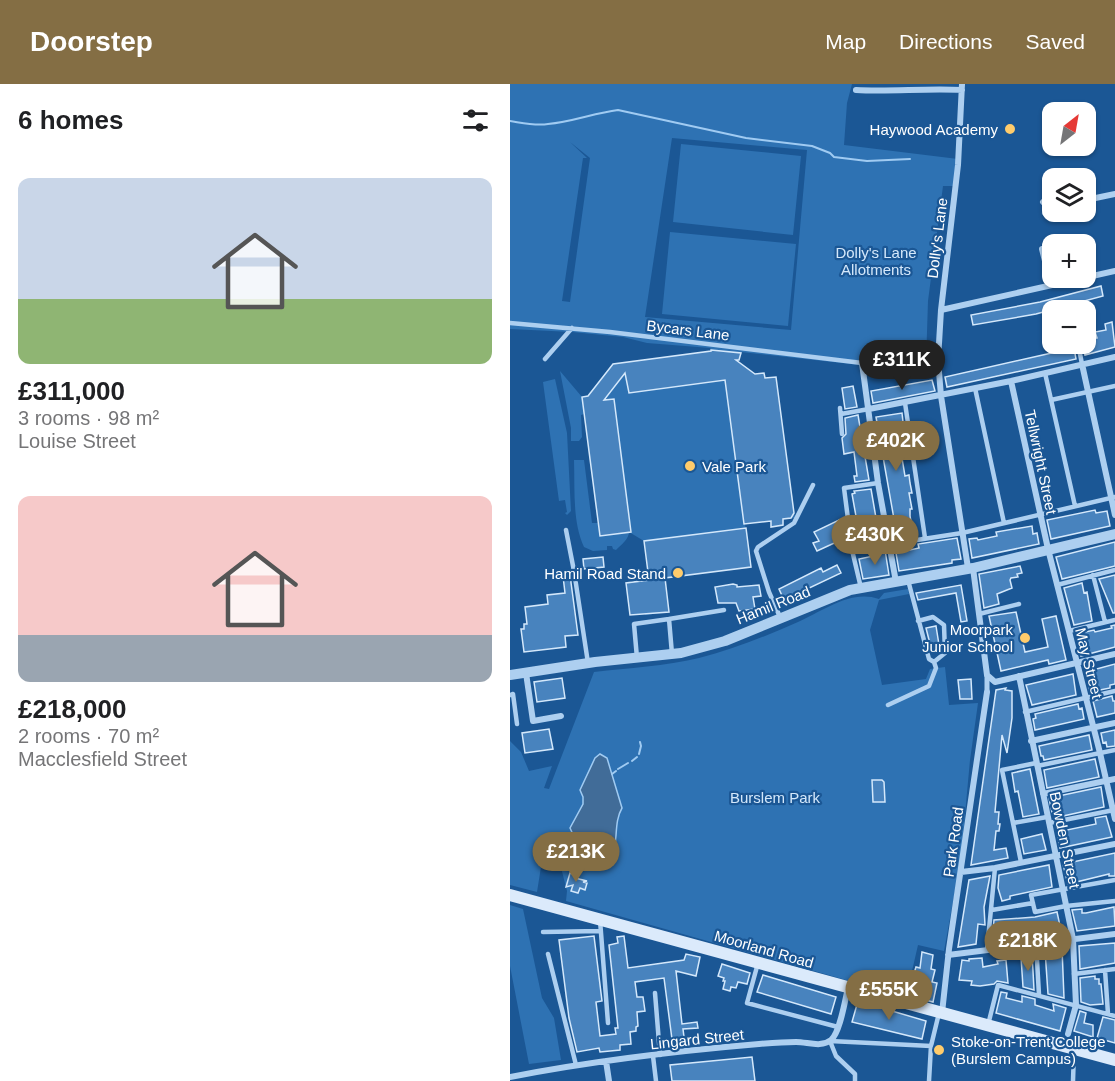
<!DOCTYPE html>
<html lang="en">
<head>
<meta charset="utf-8">
<style>
  body { margin:0; font-family:Helvetica,sans-serif; background:#f2f2f2; color:#202124; height:100vh; display:flex; flex-direction:column; font-size:22px; white-space:nowrap }
  * { box-sizing:border-box; margin:0 }
  p { font-size:20px; color:#757577 }
  .icon { flex:none; width:33px; height:33px; fill:none; stroke:currentColor; stroke-width:2; stroke-linecap:round; stroke-linejoin:round }
  .map { position:relative; flex:1; overflow:hidden }
  .sheet { display:flex; flex-direction:column; background:#fff; width:510px }
  .sheet>* { flex:none }
  .needle { width:39px; rotate:31deg }
  .buttons { position:absolute; left:532px; top:18px; display:grid; gap:12px }
  .buttons a { display:grid; place-items:center; width:54px; height:54px; border-radius:12px; background:#fff; box-shadow:0 2px 4px #0004; font-size:30px }
  .price { position:absolute; translate:-50% -51px; padding:0 14px; border-radius:21px; background:#846e44; color:#fff; font-size:20px; line-height:39px; filter:drop-shadow(0 2px 3px #0008) }
  .price::after { content:''; position:absolute; left:50%; top:36px; width:18px; height:14px; margin-left:-9px; background:inherit; clip-path:polygon(0 0,100% 0,50% 100%) }
  .price.on { background:#222; color:#fff }
  ul { padding:0; list-style:none }
  li { display:grid; align-content:center; gap:12px; height:318px; padding:0 18px }
  li span { display:grid; place-items:center; height:186px; border-radius:12px; color:#555 }
  li>.icon { margin-inline-start:auto }
  span .icon { width:108px; height:108px; fill:#fffc; stroke-width:1 }
  li b { font-size:26px }
  h2 { display:flex; justify-content:space-between; align-items:center; height:72px; padding:0 18px; font-size:26px }
  header { display:flex; align-items:center; gap:36px; box-sizing:border-box; height:84px; padding:0 30px; background:#846e44; color:#fff }
  header strong { font-size:28px }
  nav { display:flex; gap:33px; margin-inline-start:auto; font-size:21px }
  main { display:flex; flex:1; min-height:0 }
  .map>svg:first-child { display:block }
  .green { fill:#2e72b3; fill-rule:evenodd }
  .water { fill:#416c98; stroke:#a0cbf2; stroke-width:1.5 }
  .lines { fill:none; stroke-linecap:round; stroke-linejoin:round }
  .stream { stroke:#a0cbf2; stroke-width:2 }
  .building { fill:#4883be; stroke:#d4e8fb; stroke-width:1.5 }
  .service { stroke:#adcff0; stroke-width:4.5 }
  .pedestrian { stroke:#adcff0; stroke-width:5 }
  .minor { stroke:#adcff0; stroke-width:6 }
  .tertiary { stroke:#adcff0; stroke-width:10 }
  .secondary { stroke:#dbeafb; stroke-width:12 }
  .poi-dot { fill:#ffcc6c; stroke:#1b5795; stroke-width:2 }
  .labels { text-anchor:middle; dominant-baseline:central; stroke-width:4.5; stroke-linejoin:round; paint-order:stroke }
  .poi-label { font-size:15px; fill:#fff; stroke:#1b5795; text-anchor:end }
  .street-label { font-size:15px; fill:#fff; stroke:#1b5795 }
  .park-label { font-size:15px; fill:#d4e8fb; stroke:#1b5795 }
</style>
</head>
<body>
<header>
<strong>Doorstep</strong>
<nav><a>Map</a><a>Directions</a><a>Saved</a></nav>
</header>
<main>
<section class="sheet">
<h2>6 homes<svg class="icon" aria-label="filters" viewBox="0 0 24 24"><path d="M4 7h16M4 17h16"/><circle cx="9" cy="7" r="2"/><circle cx="15" cy="17" r="2"/></svg></h2>
<ul>
<li><span style="background:linear-gradient(#c9d6e8 65%,#8fb573 0)"><svg class="icon" aria-label="home" viewBox="0 0 24 24"><path d="M3 11l9-7 9 7M6 9v11h12V9"/></svg></span><div><b>£311,000</b><p>3 rooms · 98 m²</p><p>Louise Street</p></div></li>
<li><span style="background:linear-gradient(#f6c9c9 75%,#9aa5b1 0)"><svg class="icon" aria-label="home" viewBox="0 0 24 24"><path d="M3 11l9-7 9 7M6 9v11h12V9"/></svg></span><div><b>£218,000</b><p>2 rooms · 70 m²</p><p>Macclesfield Street</p></div></li>
</ul>
</section>
<div class="map">
<svg width="605" height="997" viewBox="0 0 605 997">
  <rect width="100%" height="100%" fill="#1b5795"/>
  <!-- green -->
  <path class="green" d="M0 0H342L337 19 334 61 448 75 445 102H433L418 217 416 279 350 281 231 268 227 276 242 288 243 290 254 289 255 294 266 293 285 434 273 435 274 441 261 443 260 437 235 440 241 483 155 494 159 528 135 531 131 497 139 496 134 457 119 448C119 455 111 461 106 466L103 465 102 462H97V466L83 467 74 463C62 437 65 404 64 376H74L82 439H88L74 330 71 331 72 353 69 357H61V344L50 287 72 313 77 312 103 280 202 267 200 264 137 259 113 253 62 248 0 245ZM162 54 297 66 281 246 135 233ZM60 58 80 74 60 218 52 217 73 74H77Z
    M171 60 291 72 283 151 163 138Z
    M160 148 286 160 278 242 152 230Z
    M45 295 57 349 61 427 57 431 55 429 57 428 55 416 49 417 33 298Z
    M398 505 399 510 369 516 360 546 372 601 416 595 420 585 435 583 439 621 468 619 460 676 451 774 434 867 408 861 396 913 56 817 57 807 46 764H34L27 808 0 801V657L11 668 19 687 42 682 34 704 39 705 84 588C119 584 155 582 189 574 222 566 256 552 288 538 313 527 341 505 369 515L374 509Z
    M0 821 13 825 32 914 44 934 51 976 19 980 0 882Z"/>
  <!-- water -->
  <path class="water" d="M90 670 97 674 112 724C103 739 109 760 101 776 80 789 67 760 60 744L73 720V713L70 706 85 674Z"/>
  <g class="lines">
    <!-- stream -->
    <path class="stream" d="M0 37C13 39 25 42 38 40 62 38 84 29 108 26L236 54 302 62 320 69 324 73 357 77 400 75
      M129 670 131 662 130 658
      M122 677 127 673
      M108 685 118 679
      M102 690 106 687"/>
  </g>
  <!-- building -->
  <path class="building" d="M591 202 593 212 526 230 463 241 461 231 530 218Z
    M602 238 605 263 575 271 573 260H576V256L587 254 585 248 596 246 595 240Z
    M564 264 566 275 437 303 435 293Z
    M201 266 231 269 229 276H226L245 290 254 289 255 294 266 293 284 429 281 434 273 435V441L261 443V437L234 440 215 296 119 309 115 289 94 316 104 315 121 448 90 452 72 313 78 312 103 280 201 267Z
    M422 296 425 307 363 319 361 307Z
    M343 302 347 323 335 325 332 304Z
    M392 329 393 338 388 339 394 367 391 368 395 392 399 391 400 399 402 409H399L402 425H400V432L403 449 387 452 366 333Z
    M348 331 359 396 345 398 344 392H347L344 368 334 370 332 354 336 350 335 334Z
    M361 405 370 457 351 460 342 410 345 409 344 407Z
    M585 426 586 429 597 427 600 442 541 455 537 436Z
    M329 436 333 455 307 467 303 459 309 457 304 448Z
    M522 442 523 450 527 449 529 460 462 474 459 455 467 454 468 456 487 452 486 448Z
    M236 444 241 483 155 494 159 528 120 531 116 499 139 496 134 457Z
    M447 454 451 475 442 476V479L389 487 386 469 409 464 408 460Z
    M605 458V482L552 495 546 473Z
    M375 466 379 491 353 495 349 475 368 471 367 467Z
    M93 473 94 483 74 485 73 475Z
    M327 481 331 489 274 516 269 505 311 484 313 488Z
    M510 482 512 489 507 490 508 493 501 494 500 496 502 504 487 510 489 520 474 524 469 490Z
    M60 491 68 551 55 552 56 563 14 568 11 545H14V540H17L15 523 38 520 37 511 55 509 53 492Z
    M605 491V529H603L589 495Z
    M572 499 574 509 577 508 582 537 564 541 554 504Z
    M223 500 227 501V503L249 501 251 512 243 513 245 525 229 527 226 519H208L205 503Z
    M451 501 457 537 451 538 446 509 408 516 406 509Z
    M506 528 515 568 538 563 532 535 546 532 556 576 539 580 538 576 491 587 479 532Z
    M605 541V563L571 572 566 550 584 546 585 548 602 544 601 542Z
    M426 542 430 567 422 568 416 544Z
    M605 580V600L600 601V604L580 608 579 604 584 603 579 587Z
    M563 590 566 611 522 621 516 601Z
    M52 594 55 614 27 618 24 598Z
    M461 595 462 615H450L448 596Z
    M496 604 495 606 502 607V634L497 669 492 651 485 728H489L488 740H490L489 747H486L484 766 496 764 498 774 461 781 486 606Z
    M602 612 603 617H605V629L587 633 583 617Z
    M568 620 569 625 572 624 574 635 525 646 523 635 526 634 525 630Z
    M39 645 43 665 15 669 12 649Z
    M605 646V662L597 663 596 658 593 659 591 649Z
    M579 651 582 666 534 676 533 672H531L529 662Z
    M585 675 589 693 537 704 534 686Z
    M520 685 529 730 513 733 508 707 505 708 502 689Z
    M362 696H372L374 698 375 718H363Z
    M591 703 594 723 553 732 552 726 542 728 539 714Z
    M596 732 602 753 550 764 547 748 586 740 585 734Z
    M532 750 536 766 514 770 511 755Z
    M605 769V792H599V790L558 800 553 780Z
    M539 781 542 803 500 812V815L492 817 488 804 489 791Z
    M60 789 66 791 65 794 77 797 73 798 77 799 75 806 70 804 68 809 61 807 63 801 56 803Z
    M480 792 474 823 475 841 468 840 466 860 448 863 459 796Z
    M604 823 605 842 567 847 562 826 572 825V829H576Z
    M547 828 552 851 482 858 484 836 525 833Z
    M84 852 92 917 86 918 90 952 106 950 105 944H108L99 861 108 859 107 853 114 852 118 884 174 876 176 870 190 873 186 892 166 887 172 940 187 938 188 944 173 945 175 961 163 963 154 894 125 898 127 913H133L135 927 127 928 128 942 126 943V947L120 948 121 960 110 961V966L90 968 89 964 67 968 59 934 49 856Z
    M605 859V879L570 885 569 862Z
    M541 864H552L554 914 538 910 535 866Z
    M412 868 423 871 421 885 425 886 422 898 427 899 423 918 408 914 409 907 407 906 408 901 401 899 406 883 410 884Z
    M522 872 523 887 524 906 513 903 511 873Z
    M472 874 473 883 488 880 487 877 496 876 498 899 487 897 484 900 470 902 461 901 462 897 449 896 452 876 459 877V875Z
    M212 880 240 889 237 900 228 898 226 904 221 903 220 907 213 905 215 897H213L214 894 208 892Z
    M253 891 326 913 321 930 247 908Z
    M585 892V895H589V900H591L593 920 580 921 571 918 570 894Z
    M491 908 497 909 496 914 512 918V912L525 915V921L544 927 543 920 556 924 550 947 486 929Z
    M348 917 416 937 412 955 342 938Z
    M570 927 576 929 574 939 583 941V953L564 947Z
    M593 933 605 936V959L587 954Z
    M242 973 245 997H162L160 981Z"/>
  <g class="lines">
    <!-- service -->
    <path class="service" d="M0 239 100 248 352 279 428 276
      M568 260 572 280
      M35 275 62 244
      M535 289 565 422
      M465 304 494 439
      M541 316 605 302
      M395 319 415 454
      M330 324 332 350
      M331 330 359 325
      M56 446 64 487 78 579
      M342 466 452 449 605 413
      M583 491 595 538
      M547 501 605 486
      M351 504 342 466 334 404 368 399
      M469 530 509 520
      M270 533 259 508 246 467 248 463 284 439 303 401
      M408 537 423 533 434 541 435 569 424 578
      M559 547 605 536
      M162 570 159 535 214 526
      M127 574 124 540 159 535
      M0 611 3 610 7 640
      M378 621 419 602 426 584 424 578 419 575 398 496
      M515 628 605 607
      M527 682 605 666
      M503 739 537 733
      M539 739 604 726
      M511 778 492 686 526 679
      M605 796 521 811 525 828 556 822 605 817
      M482 826 523 819
      M90 836 98 939
      M33 848 90 847
      M526 859 529 911
      M477 866 485 784
      M38 870 66 981
      M248 879 237 919 328 943
      M595 886 598 930
      M564 890 605 885
      M145 909 150 971
      M478 941 488 901 605 932
      M143 972 146 997
      M345 997V990L326 972 320 957 421 962
      M419 997 421 962 429 929
      M563 997 564 967"/>
    <!-- pedestrian -->
    <path class="pedestrian" d="M477 608V591"/>
    <!-- minor -->
    <path class="minor" d="M452 0 448 81 431 226 428 276 431 312 458 484
      M346 6C381 8 416 4 452 6
      M576 116 605 110
      M533 118 538 123 535 129
      M532 165 541 201
      M431 226 605 187
      M352 279 368 399 386 498
      M572 280 605 431
      M501 297 538 465 590 669 605 735
      M359 325 501 297 605 273
      M463 484 477 591 485 598 605 570
      M16 589 23 637 51 632
      M509 592 563 855 566 921 558 950
      M521 657 605 639
      M533 710 605 695
      M451 788 485 784 605 760
      M438 871 605 850
      M432 929 439 865 477 608
      M96 977 99 997
      M0 993C82 977 166 967 249 960 261 959 274 958 286 958 298 958 311 964 321 956 330 949 335 916 338 904"/>
    <!-- tertiary -->
    <path class="tertiary" d="M0 591 85 578 171 569 215 557 340 506 463 484 605 450"/>
    <!-- secondary -->
    <path class="secondary" d="M0 811 605 976"/>
  </g>
  <!-- markers -->
  <g class="poi-dot">
    <circle cx="500" cy="45" r="6"/>
    <circle cx="180" cy="382" r="6"/>
    <circle cx="168" cy="489" r="6"/>
    <circle cx="515" cy="554" r="6"/>
    <circle cx="429" cy="966" r="6"/>
  </g>
  <g class="labels">
    <!-- poi labels -->
    <g class="poi-label">
      <text x="488" y="45">Haywood Academy</text>
      <text x="192" y="382" text-anchor="start">Vale Park</text>
      <text x="156" y="489">Hamil Road Stand</text>
      <text x="503" y="545">Moorpark<tspan x="503" dy="17">Junior School</tspan></text>
      <text x="441" y="957" text-anchor="start">Stoke-on-Trent College<tspan x="441" dy="17">(Burslem Campus)</tspan></text>
    </g>
    <!-- street labels -->
    <g class="street-label">
      <text transform="translate(427 154) rotate(-83)">Dolly's Lane</text>
      <text transform="translate(178 246) rotate(7)">Bycars Lane</text>
      <text transform="translate(531 378) rotate(78)">Tellwright Street</text>
      <text transform="translate(263 521) rotate(-22)">Hamil Road</text>
      <text transform="translate(579 579) rotate(76)">May Street</text>
      <text transform="translate(555 756) rotate(78)">Bowden Street</text>
      <text transform="translate(443 758) rotate(-82)">Park Road</text>
      <text transform="translate(254 865) rotate(16)">Moorland Road</text>
      <text transform="translate(187 955) rotate(-6)">Lingard Street</text>
    </g>
    <!-- park labels -->
    <g class="park-label">
      <text x="366" y="168">Dolly's Lane<tspan x="366" dy="17">Allotments</tspan></text>
      <text x="265" y="713">Burslem Park</text>
    </g>
  </g>
</svg>
<div class="buttons">
<a><svg class="needle" viewBox="-14 -14 28 28"><path d="M0-13l5 13h-10z" fill="#e53935"/><path d="M0 13l5-13h-10z" fill="#757577"/></svg></a>
<a><svg class="icon" aria-label="layers" viewBox="0 0 24 24"><path d="M12 4l9 5-9 5-9-5zM3 14l9 5 9-5"/></svg></a>
<a>+</a>
<a>−</a>
</div>
<b class="price on" style="left:392px;top:307px">£311K</b>
<b class="price" style="left:386px;top:388px">£402K</b>
<b class="price" style="left:365px;top:482px">£430K</b>
<b class="price" style="left:66px;top:799px">£213K</b>
<b class="price" style="left:518px;top:888px">£218K</b>
<b class="price" style="left:379px;top:937px">£555K</b>
</div>
</main>
</body>
</html>
